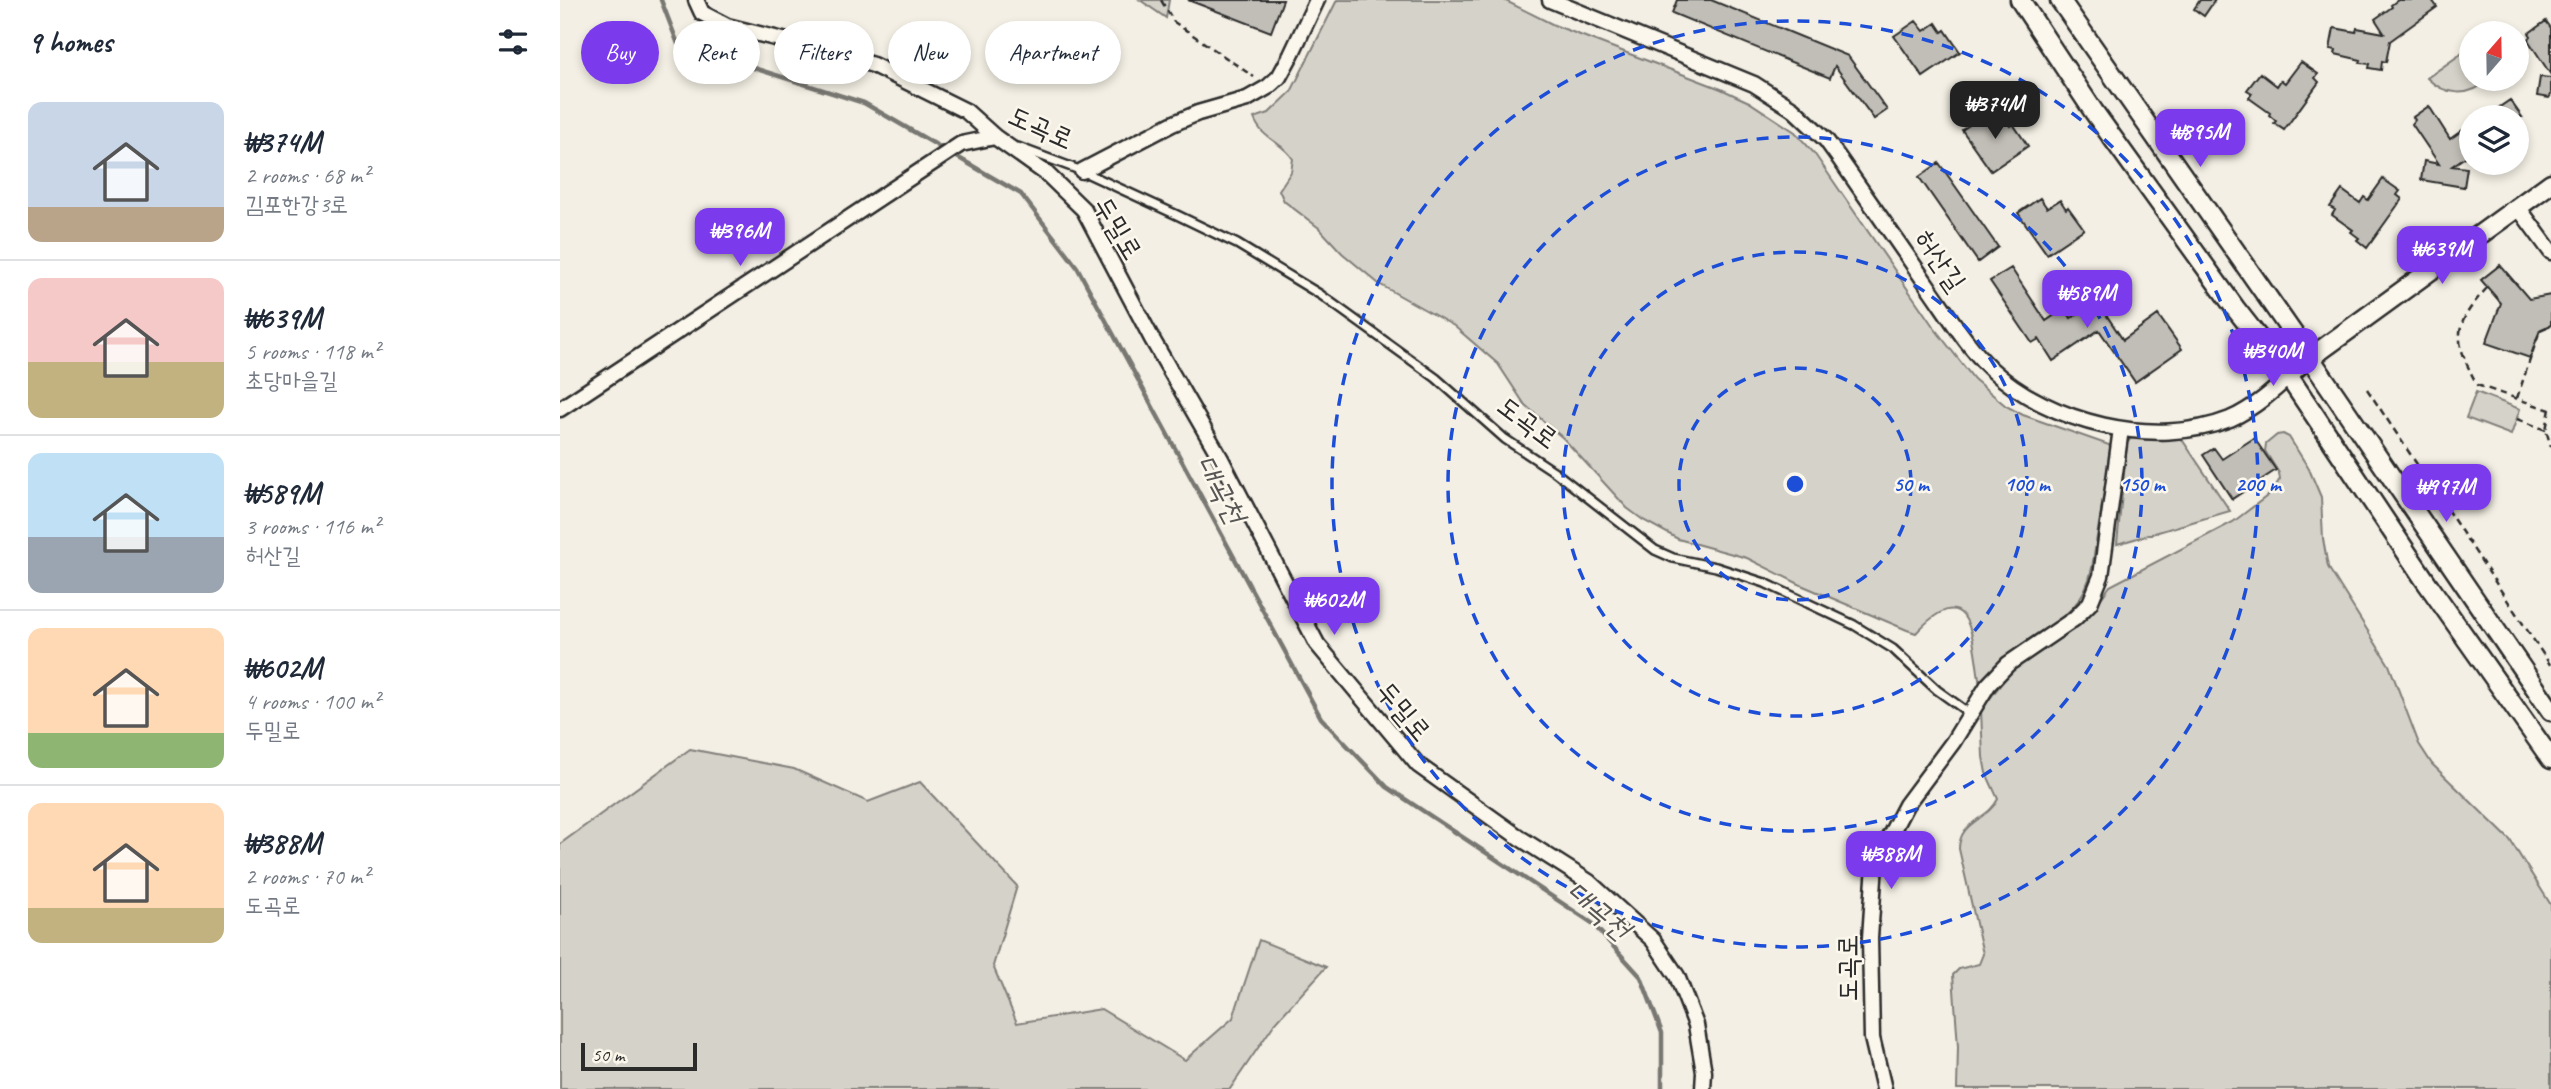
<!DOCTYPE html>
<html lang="en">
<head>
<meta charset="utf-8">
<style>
  body { margin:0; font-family:Caveat,"Poor Story",sans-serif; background:#f2f2f3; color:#1f2937; height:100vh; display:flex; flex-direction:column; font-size:26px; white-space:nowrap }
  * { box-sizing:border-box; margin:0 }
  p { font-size:23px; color:#747a83 }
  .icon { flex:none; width:38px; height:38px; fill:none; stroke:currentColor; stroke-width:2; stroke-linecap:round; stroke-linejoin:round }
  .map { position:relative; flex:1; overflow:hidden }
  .panel { display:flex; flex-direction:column; background:#fff; width:560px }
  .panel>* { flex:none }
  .top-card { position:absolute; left:21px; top:21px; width:665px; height:63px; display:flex; gap:14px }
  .needle { width:46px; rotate:20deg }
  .controls { position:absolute; left:1899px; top:21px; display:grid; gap:14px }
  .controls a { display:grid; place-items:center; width:70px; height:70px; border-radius:50%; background:#fff; box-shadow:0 4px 10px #0003; font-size:35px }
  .scale { position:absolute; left:21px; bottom:18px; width:116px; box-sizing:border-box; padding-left:7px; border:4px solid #2b2b2b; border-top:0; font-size:19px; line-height:24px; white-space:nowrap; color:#2b2b2b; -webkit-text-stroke:5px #fbf7ec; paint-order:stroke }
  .price { position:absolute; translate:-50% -60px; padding:0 16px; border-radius:14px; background:#7c3aed; color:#fff; font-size:23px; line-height:46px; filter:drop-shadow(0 2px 4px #0008) }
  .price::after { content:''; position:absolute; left:50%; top:42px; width:21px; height:16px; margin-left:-10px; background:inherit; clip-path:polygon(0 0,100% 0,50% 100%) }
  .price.selected { background:#222; color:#fff }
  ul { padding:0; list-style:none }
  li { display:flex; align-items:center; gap:21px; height:175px; padding:0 28px }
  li+li { border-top:2px solid #e0e1e3 }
  li span { display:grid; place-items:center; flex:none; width:196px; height:140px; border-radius:14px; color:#555 }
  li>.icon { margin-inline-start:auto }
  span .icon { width:84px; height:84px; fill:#fffc; stroke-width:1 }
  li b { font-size:30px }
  h2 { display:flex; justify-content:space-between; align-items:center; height:84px; padding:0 28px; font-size:30px }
  .tag { padding:0 24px; border-radius:32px; background:#fff; box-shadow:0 4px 10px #0003; font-size:24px; line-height:63px }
  .tag.selected { background:#7c3aed; color:#fff }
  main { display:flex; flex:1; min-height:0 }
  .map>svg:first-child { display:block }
  .green { fill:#d5d2c9; stroke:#807e7a; stroke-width:2 }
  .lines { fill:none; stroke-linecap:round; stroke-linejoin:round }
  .stream { stroke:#787772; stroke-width:4.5 }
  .building { fill:#c0beb6; stroke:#2b2b2b; stroke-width:2 }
  .service-casing { stroke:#2b2b2b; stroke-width:12 }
  .minor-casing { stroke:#2b2b2b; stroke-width:19 }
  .tertiary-casing { stroke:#2b2b2b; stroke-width:23 }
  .path { stroke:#2b2b2b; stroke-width:2.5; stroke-dasharray:7 5; stroke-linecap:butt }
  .service { stroke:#fbf7ec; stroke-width:7 }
  .minor { stroke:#fbf7ec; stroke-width:14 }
  .tertiary { stroke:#fbf7ec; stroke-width:18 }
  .ring { fill:none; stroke:#1d4ed8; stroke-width:3.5; stroke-dasharray:12 9 }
  .labels { text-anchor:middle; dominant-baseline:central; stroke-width:5; stroke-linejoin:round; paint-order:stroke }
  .street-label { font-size:28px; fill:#2b2b2b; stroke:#fbf7ec }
  .water-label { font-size:30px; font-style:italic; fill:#585755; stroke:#fbf7ec }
  .centre { fill:#1d4ed8; stroke:#fbf7ec; stroke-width:3.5 }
  .ring-label { font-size:21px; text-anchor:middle; font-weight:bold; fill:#1d4ed8; stroke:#fbf7ec; stroke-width:5; stroke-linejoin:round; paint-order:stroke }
</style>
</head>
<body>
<main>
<section class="panel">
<h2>9 homes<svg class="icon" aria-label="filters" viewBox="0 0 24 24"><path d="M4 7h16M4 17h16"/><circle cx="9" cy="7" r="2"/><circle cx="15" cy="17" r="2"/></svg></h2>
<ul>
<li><span style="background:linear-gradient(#c9d6e8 75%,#b9a48a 0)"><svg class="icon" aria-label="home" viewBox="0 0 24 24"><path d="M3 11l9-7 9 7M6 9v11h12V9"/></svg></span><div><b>₩374M</b><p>2 rooms · 68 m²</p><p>김포한강3로</p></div></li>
<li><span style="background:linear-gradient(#f6c9c9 60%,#c2b280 0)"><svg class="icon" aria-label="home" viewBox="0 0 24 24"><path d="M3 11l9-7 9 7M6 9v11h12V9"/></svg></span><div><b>₩639M</b><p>5 rooms · 118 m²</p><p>초당마을길</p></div></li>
<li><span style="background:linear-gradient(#bfe0f5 60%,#9aa5b1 0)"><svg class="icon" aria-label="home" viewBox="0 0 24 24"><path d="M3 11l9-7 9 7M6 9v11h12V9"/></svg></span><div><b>₩589M</b><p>3 rooms · 116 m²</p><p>허산길</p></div></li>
<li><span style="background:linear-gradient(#ffd9b3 75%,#8fb573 0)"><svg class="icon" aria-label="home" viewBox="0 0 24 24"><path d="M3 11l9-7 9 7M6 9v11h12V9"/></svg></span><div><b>₩602M</b><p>4 rooms · 100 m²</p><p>두밀로</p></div></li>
<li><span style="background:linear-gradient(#ffd9b3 75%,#c2b280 0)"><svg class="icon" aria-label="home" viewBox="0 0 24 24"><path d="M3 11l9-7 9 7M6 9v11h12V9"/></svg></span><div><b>₩388M</b><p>2 rooms · 70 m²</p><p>도곡로</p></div></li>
</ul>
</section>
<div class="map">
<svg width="1991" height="1089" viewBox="0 0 1991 1089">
  <rect width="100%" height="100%" fill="#f3efe4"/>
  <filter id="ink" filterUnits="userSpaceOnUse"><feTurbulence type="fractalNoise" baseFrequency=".0143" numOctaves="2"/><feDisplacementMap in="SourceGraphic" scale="14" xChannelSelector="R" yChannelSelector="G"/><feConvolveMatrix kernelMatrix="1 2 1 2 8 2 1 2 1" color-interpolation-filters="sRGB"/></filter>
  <g filter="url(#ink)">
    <!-- green -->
    <path class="green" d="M580 0H609L606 18Z
      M777 0H944L994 25 1161 89 1189 102 1235 132 1254 153 1375 329 1414 379 1446 406 1463 415 1549 445 1551 449 1532 568C1523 613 1493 622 1459 646 1444 658 1433 672 1420 686 1413 644 1413 572 1356 633L1347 630 1241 585 1187 558 1118 539 1083 520 1067 508 1004 439 965 405 938 364 894 326 819 284 782 253 759 228 724 201 719 190 731 172 733 159C722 141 702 140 694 118L709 113 731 92Z
      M1911 47V79H1929C1910 98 1885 96 1867 78Z
      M1916 392 1960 409 1951 435 1906 418Z
      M1723 434 1729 437 1749 469 1761 497 1763 539 1768 567 1829 665 1859 744 1872 764 1950 840 1991 905V1089H1397L1398 1047 1393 975 1399 969 1419 964 1423 954 1399 849C1399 821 1428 820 1438 799L1426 773 1423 757 1421 710 1452 670 1527 618 1550 586 1673 522 1711 493 1720 479 1719 473 1705 451 1706 444 1717 435Z
      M1572 437 1621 438 1670 511 1557 544 1567 443Z
      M130 749 234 769 308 802 360 782 457 886 433 966 457 1023 541 1009 625 1060 673 1018 699 940 766 967 715 1023 670 1089H0V844Z"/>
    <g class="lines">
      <!-- stream -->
      <path class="stream" d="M101 0 118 44 304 103 461 194 517 267 761 718 827 787 1032 923 1081 977 1102 1033V1089"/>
    </g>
    <!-- building -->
    <path class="building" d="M628 0H723L711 32Z
      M1117 0H1151L1288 56 1327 110 1314 119 1275 66 1270 78 1112 13Z
      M1640 0H1655L1644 16 1634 9Z
      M1838 0H1872L1877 7 1830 41 1826 62 1822 61 1821 70 1809 68 1810 64 1800 63 1801 60 1775 54 1776 50 1770 49 1774 28 1796 32 1797 28 1824 33 1815 19 1832 7 1831 5Z
      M1356 21 1364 31 1376 23 1382 32 1385 30 1400 52 1363 77 1334 36Z
      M1986 21 1991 28V75L1968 40 1971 36 1969 33Z
      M1741 62 1758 74 1755 78 1759 82 1724 130 1714 123 1716 121 1709 115 1710 113 1689 98 1692 93 1687 90 1700 73 1717 86 1721 80 1725 83Z
      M1980 77 1991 78V95L1989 98 1977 96Z
      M1950 100 1962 117H1925Z
      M1869 106 1890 139 1911 124V153L1892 166 1907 168 1904 187 1861 180 1864 161 1879 164 1852 124 1855 120 1853 117Z
      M1424 115 1432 125 1444 117 1450 126 1453 124 1468 146 1431 171 1402 130Z
      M1379 163 1438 247 1418 262 1359 177Z
      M1823 179 1840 191 1837 195 1842 199 1807 248 1797 240 1799 238 1791 232 1793 230 1772 215 1775 210 1770 207 1782 190 1800 203 1804 197 1808 200Z
      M1480 198 1487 208 1500 200 1506 209 1508 207 1524 229 1487 254 1458 213Z
      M1940 265 1969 299 1991 295V325L1980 330 1970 358 1926 343 1941 303 1921 280Z
      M1451 268 1486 321 1505 308 1511 318 1537 301 1563 340 1598 315 1622 349 1575 382 1539 330 1493 361 1479 339 1472 343 1430 281Z
      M1694 438 1716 470 1672 499 1643 455 1654 448 1662 459Z"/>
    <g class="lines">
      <defs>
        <path id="service" d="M458 147 522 171 617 215 677 244 761 295 876 378 945 439 995 472 1095 550 1113 558 1156 567 1205 583 1294 625 1333 649 1377 690 1409 713"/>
        <path id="minor" d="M136 0 142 13 167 26 259 49 313 65 406 111 435 137 487 174 524 210 592 339 661 459 757 644 858 765 960 838 1029 882 1093 940 1117 976 1136 1025 1144 1072 1143 1089
          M990 0 1194 84 1233 109 1266 140 1279 158C1309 201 1340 245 1370 289 1389 316 1407 346 1431 369 1489 423 1594 449 1670 419 1700 406 1726 379 1750 358
          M522 171 612 124 638 113 687 99 708 87 719 77 731 55 757 0
          M1958 207 1991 252
          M0 409 401 144 435 137
          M1324 1089 1312 1038 1310 938 1315 864 1346 805 1393 742 1428 685 1448 664 1514 619 1530 603 1541 576 1561 429"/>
        <path id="tertiary" d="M1460 0 1534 112 1675 308 1729 377 1867 583 1991 759
          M1500 0 1750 358 1991 711
          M1750 358 1991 183"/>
      </defs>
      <!-- service casing -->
      <use href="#service" class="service-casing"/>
      <!-- minor casing -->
      <use href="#minor" class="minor-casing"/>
      <!-- tertiary casing -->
      <use href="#tertiary" class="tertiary-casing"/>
      <!-- path -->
      <path class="path" d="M601 0 614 22 694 77
        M1927 288C1891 327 1894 340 1917 385L1990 410
        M1807 389 1991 666
        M1957 398 1980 330 1991 325
        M1990 409 1986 430 1991 447
        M1957 419 1986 430"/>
      <!-- service -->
      <use href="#service" class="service"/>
      <!-- minor -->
      <use href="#minor" class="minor"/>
      <!-- tertiary -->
      <use href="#tertiary" class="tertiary"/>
    </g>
  </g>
  <!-- distance rings -->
  <g class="ring">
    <circle cx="1235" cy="484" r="116"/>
    <circle cx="1235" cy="484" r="232"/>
    <circle cx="1235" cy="484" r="347"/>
    <circle cx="1235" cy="484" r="463"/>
  </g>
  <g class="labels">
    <!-- street labels -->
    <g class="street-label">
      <text transform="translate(481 127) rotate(24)">도곡로</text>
      <text transform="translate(558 228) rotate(59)">두밀로</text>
      <text transform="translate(1380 260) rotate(55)">허산길</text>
      <text transform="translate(968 422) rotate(37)">도곡로</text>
      <text transform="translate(844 711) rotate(50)">두밀로</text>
      <text transform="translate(1287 968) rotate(-90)">도곡로</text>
    </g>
    <!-- water labels -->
    <g class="water-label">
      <text transform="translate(661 489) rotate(62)">대곡천</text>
      <text transform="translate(1039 910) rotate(40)">대곡천</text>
    </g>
  </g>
  <circle cx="1235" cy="484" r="10" class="centre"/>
  <g class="ring-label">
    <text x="1351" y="491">50 m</text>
    <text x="1467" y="491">100 m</text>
    <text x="1582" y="491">150 m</text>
    <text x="1698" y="491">200 m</text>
  </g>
</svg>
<div class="controls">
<a><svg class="needle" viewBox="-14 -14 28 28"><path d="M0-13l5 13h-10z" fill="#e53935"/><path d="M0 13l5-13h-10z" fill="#747a83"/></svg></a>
<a><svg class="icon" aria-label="layers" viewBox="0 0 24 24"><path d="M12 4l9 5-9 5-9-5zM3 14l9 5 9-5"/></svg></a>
</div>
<div class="scale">50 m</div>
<b class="price selected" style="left:1435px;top:141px">₩374M</b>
<b class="price" style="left:1640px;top:169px">₩895M</b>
<b class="price" style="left:180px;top:268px">₩396M</b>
<b class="price" style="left:1882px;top:286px">₩639M</b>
<b class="price" style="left:1527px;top:330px">₩589M</b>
<b class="price" style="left:1713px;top:388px">₩340M</b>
<b class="price" style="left:1886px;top:524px">₩997M</b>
<b class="price" style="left:774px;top:637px">₩602M</b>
<b class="price" style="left:1331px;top:891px">₩388M</b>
<div class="top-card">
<a class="tag selected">Buy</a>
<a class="tag">Rent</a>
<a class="tag">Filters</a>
<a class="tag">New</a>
<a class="tag">Apartment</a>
</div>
</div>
</main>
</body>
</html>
